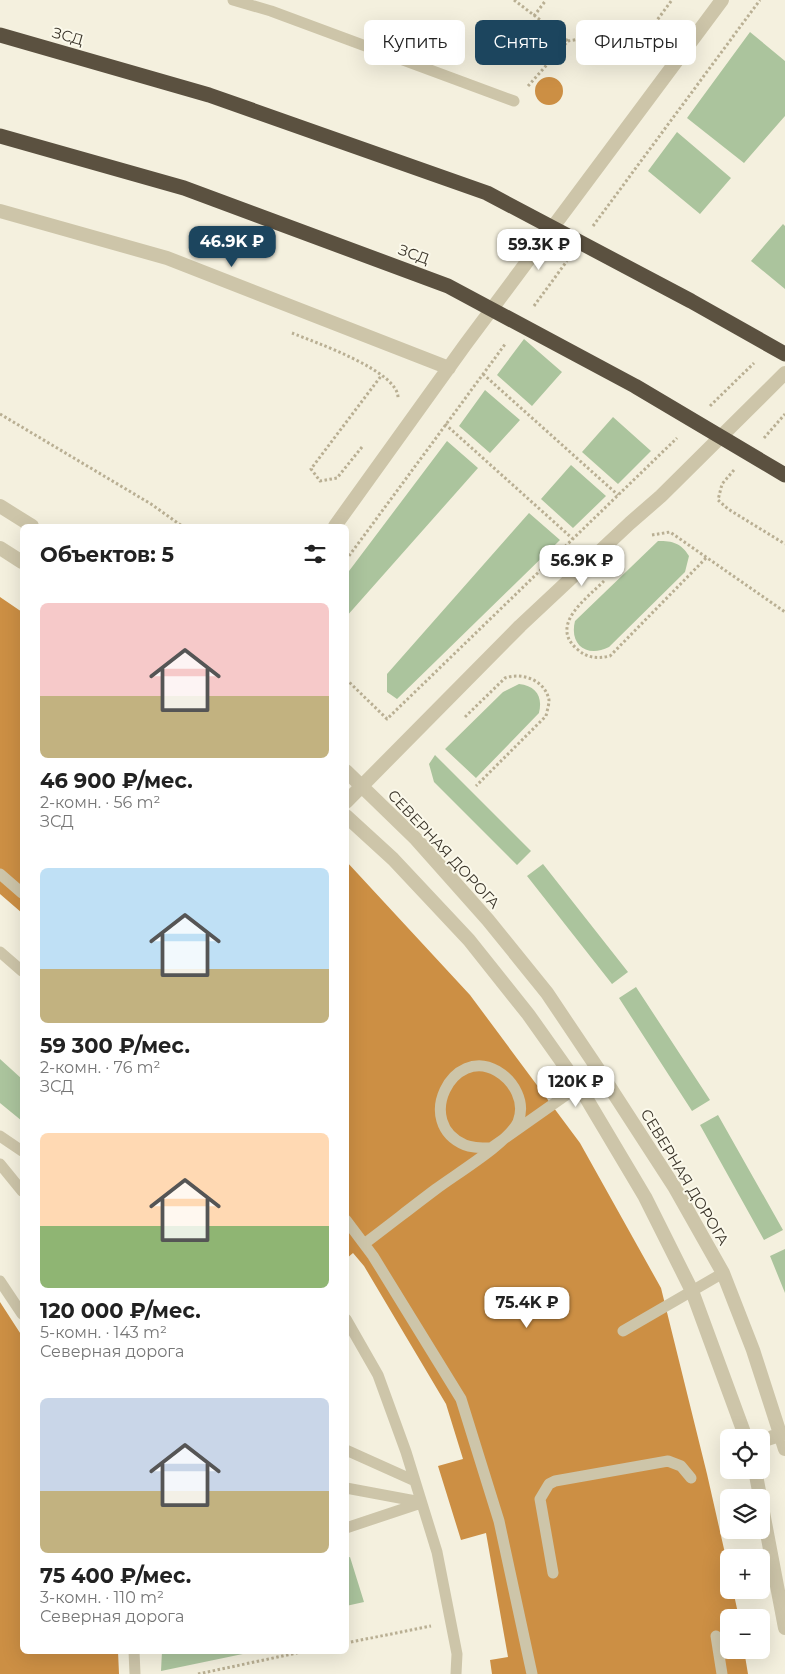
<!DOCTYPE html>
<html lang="ru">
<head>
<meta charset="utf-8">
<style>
  body { margin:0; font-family:Montserrat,sans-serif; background:#f2f2f2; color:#222; height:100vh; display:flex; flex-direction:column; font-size:19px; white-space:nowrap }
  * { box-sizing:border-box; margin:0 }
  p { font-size:16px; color:#767676 }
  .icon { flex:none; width:28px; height:28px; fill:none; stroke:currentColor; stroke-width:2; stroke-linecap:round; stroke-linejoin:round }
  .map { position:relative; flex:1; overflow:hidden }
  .side { position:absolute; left:20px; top:524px; width:329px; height:1130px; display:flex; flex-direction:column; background:#fff; border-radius:8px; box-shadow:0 5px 20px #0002 }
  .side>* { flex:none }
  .guide { position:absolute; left:364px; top:20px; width:346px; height:45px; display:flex; gap:10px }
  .tools { position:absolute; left:720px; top:1429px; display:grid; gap:10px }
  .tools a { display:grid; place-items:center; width:50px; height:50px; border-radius:8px; background:#fff; box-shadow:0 5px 20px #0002; font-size:25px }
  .price { position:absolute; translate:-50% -42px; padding:0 11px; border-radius:10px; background:#fff; color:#222; font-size:16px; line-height:32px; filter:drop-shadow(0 1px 2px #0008) }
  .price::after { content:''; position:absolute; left:50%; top:30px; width:15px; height:11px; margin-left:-8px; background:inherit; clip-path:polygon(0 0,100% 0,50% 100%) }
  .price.active { background:#1c455e; color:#fff }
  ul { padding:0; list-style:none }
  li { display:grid; align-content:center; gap:10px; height:265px; padding:0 20px }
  li span { display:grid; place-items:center; height:155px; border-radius:8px; color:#555 }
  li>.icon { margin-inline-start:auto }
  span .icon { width:90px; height:90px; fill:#fffc; stroke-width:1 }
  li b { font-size:21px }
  h2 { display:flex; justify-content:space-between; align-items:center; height:60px; padding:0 20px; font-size:21px }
  .pill { padding:0 18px; border-radius:8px; background:#fff; box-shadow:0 5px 20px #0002; font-size:18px; line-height:45px }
  .pill.active { background:#1c455e; color:#fff }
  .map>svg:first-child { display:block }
  .green { fill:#abc49d }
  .building { fill:#cc8f44 }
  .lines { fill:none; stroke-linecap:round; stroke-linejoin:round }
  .path { stroke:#b9af93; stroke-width:3; stroke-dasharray:2.5 2.5; stroke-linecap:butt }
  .service { stroke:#cdc5a9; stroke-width:11 }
  .minor { stroke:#cdc5a9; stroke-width:14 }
  .motorway { stroke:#5b5140; stroke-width:15 }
  .labels { text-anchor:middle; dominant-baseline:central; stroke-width:4; stroke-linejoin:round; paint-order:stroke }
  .street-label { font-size:15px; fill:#3a3429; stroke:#fbf9eb }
</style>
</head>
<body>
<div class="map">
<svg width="785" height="1674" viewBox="0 0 785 1674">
  <rect width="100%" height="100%" fill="#f4f0de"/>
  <!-- green -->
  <path class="green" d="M750 32 785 61V116L744 163 687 118Z
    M677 132 731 178 700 214 648 171Z
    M783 224 785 226V289L751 261Z
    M524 339 562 372 532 406 497 375Z
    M485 390 520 420 490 453 459 426Z
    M613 417 651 451 618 484 582 452Z
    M447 441 478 468 346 617V575Z
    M571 465 606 496 573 528 541 499Z
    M529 513 560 540 397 699 387 692V674Z
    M658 541C673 541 681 543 689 556L685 572 609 647C587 658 569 645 575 621Z
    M519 684C536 686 543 696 539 713L476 778 445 749 503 692Z
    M435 755 531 851 517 865 434 782 429 764Z
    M543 864 628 972 612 984 527 876Z
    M636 987 710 1100 692 1111 619 998Z
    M0 1059 22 1079V1121L0 1103Z
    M718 1115 783 1230 764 1240 700 1125Z
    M785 1249V1293L770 1256Z
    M350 1557 364 1602 346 1606V1558Z
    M162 1651H257L161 1671Z"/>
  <!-- building -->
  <path class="building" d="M535 91a14 14 0 1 1 28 0a14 14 0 1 1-28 0Z
    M0 597 22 612V913L0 894Z
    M346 861 470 995 580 1143 661 1288 707 1474 729 1571V1590H733L739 1618H729V1650H744L748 1674H492L490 1660 508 1657 486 1533 461 1540 438 1466 463 1459 446 1404 364 1266 353 1253 346 1259Z
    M0 1302 22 1336V1651H118L119 1674H0Z"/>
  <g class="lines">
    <!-- path -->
    <path class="path" d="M514 0 568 41
      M534 16 546 0
      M528 86 568 41 652 27 672 0
      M593 226 760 0
      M534 306 567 261
      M292 333C314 342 399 371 398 398
      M483 374 618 495
      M710 406 754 363
      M0 414 151 504 182 526
      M445 424 573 539
      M764 438 785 414
      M362 447 337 478 320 481 311 469 381 376
      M734 470 722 484 718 500 728 509 785 544
      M652 535 670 532 785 612
      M346 560 506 343
      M604 581C586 599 549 625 577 649 587 658 597 659 610 656L707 557
      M346 679 387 719 677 438
      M465 717 505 678C522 672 545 680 549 700 549 705 547 711 546 716L476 786
      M346 1643 431 1626
      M198 1674 306 1651"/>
    <!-- service -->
    <path class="service" d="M233 0 271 11 514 101
      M0 874 22 893
      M0 952 22 971
      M0 1136 22 1151
      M0 1164 22 1191
      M346 1220 373 1256 461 1399 499 1521 532 1674
      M364 1244C388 1226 412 1207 436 1189 456 1174 509 1142 518 1122 526 1102 514 1081 497 1071 453 1045 413 1123 465 1145 472 1148 483 1148 491 1148L579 1086 598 1069
      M0 1281 22 1314
      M346 1319 378 1375 406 1452 437 1552 457 1654 456 1674
      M623 1331 723 1273
      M346 1450 415 1481
      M346 1488 421 1502
      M346 1528 421 1503
      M553 1573 540 1499 549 1484 555 1481 668 1461 681 1466 691 1478
      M716 1636 722 1674
      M134 1651 135 1674"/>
    <!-- minor -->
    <path class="minor" d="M0 211 167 258 449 368
      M0 506 32 526
      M335 526 465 345 722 0
      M0 548 22 562
      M346 771 416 839 488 920 547 993 598 1069 675 1188 723 1273 753 1350 785 1449
      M346 802 520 626 630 523 661 496 785 373
      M346 816 393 859 469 940 528 1014 579 1086 645 1197 692 1291 746 1438
      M761 1441 785 1433
      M755 1470 785 1628"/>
    <!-- motorway -->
    <path class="motorway" d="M0 35 209 95 487 193 691 301 785 354
      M0 136 184 188 448 286 635 386 785 475"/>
  </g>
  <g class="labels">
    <!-- street labels -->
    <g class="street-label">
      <text transform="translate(68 36) rotate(16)">ЗСД</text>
      <text transform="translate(414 254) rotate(20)">ЗСД</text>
      <text transform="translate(444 849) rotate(47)">СЕВЕРНАЯ ДОРОГА</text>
      <text transform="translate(685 1177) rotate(59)">СЕВЕРНАЯ ДОРОГА</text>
    </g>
  </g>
</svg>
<div class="tools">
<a><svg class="icon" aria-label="locate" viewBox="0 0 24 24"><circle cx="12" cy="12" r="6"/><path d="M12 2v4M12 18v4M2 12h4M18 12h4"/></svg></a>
<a><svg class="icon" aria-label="layers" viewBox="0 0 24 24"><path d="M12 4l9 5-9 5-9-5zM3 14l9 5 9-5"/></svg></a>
<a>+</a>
<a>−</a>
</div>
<b class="price active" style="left:232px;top:268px">46.9K ₽</b>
<b class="price" style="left:539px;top:271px">59.3K ₽</b>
<b class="price" style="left:582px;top:587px">56.9K ₽</b>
<b class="price" style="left:576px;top:1108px">120K ₽</b>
<b class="price" style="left:527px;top:1329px">75.4K ₽</b>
<div class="guide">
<a class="pill">Купить</a>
<a class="pill active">Снять</a>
<a class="pill">Фильтры</a>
</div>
<section class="side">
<h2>Объектов: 5<svg class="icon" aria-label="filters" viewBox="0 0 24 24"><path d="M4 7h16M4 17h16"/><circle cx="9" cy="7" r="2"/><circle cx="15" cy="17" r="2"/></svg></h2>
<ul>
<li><span style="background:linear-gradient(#f6c9c9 60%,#c2b280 0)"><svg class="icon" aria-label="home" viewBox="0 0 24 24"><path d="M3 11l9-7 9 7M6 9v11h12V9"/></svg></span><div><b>46 900 ₽/мес.</b><p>2-комн. · 56 m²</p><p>ЗСД</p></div></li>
<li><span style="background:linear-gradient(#bfe0f5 65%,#c2b280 0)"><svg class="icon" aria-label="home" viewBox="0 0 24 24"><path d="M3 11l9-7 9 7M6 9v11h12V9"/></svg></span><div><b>59 300 ₽/мес.</b><p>2-комн. · 76 m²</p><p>ЗСД</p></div></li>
<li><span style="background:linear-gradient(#ffd9b3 60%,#8fb573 0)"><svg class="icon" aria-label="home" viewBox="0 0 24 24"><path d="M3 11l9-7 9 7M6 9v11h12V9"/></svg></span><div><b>120 000 ₽/мес.</b><p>5-комн. · 143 m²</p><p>Северная дорога</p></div></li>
<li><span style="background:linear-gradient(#c9d6e8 60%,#c2b280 0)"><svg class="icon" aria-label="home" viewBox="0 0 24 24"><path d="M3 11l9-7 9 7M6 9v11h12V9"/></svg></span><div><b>75 400 ₽/мес.</b><p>3-комн. · 110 m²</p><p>Северная дорога</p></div></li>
</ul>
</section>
</div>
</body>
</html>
